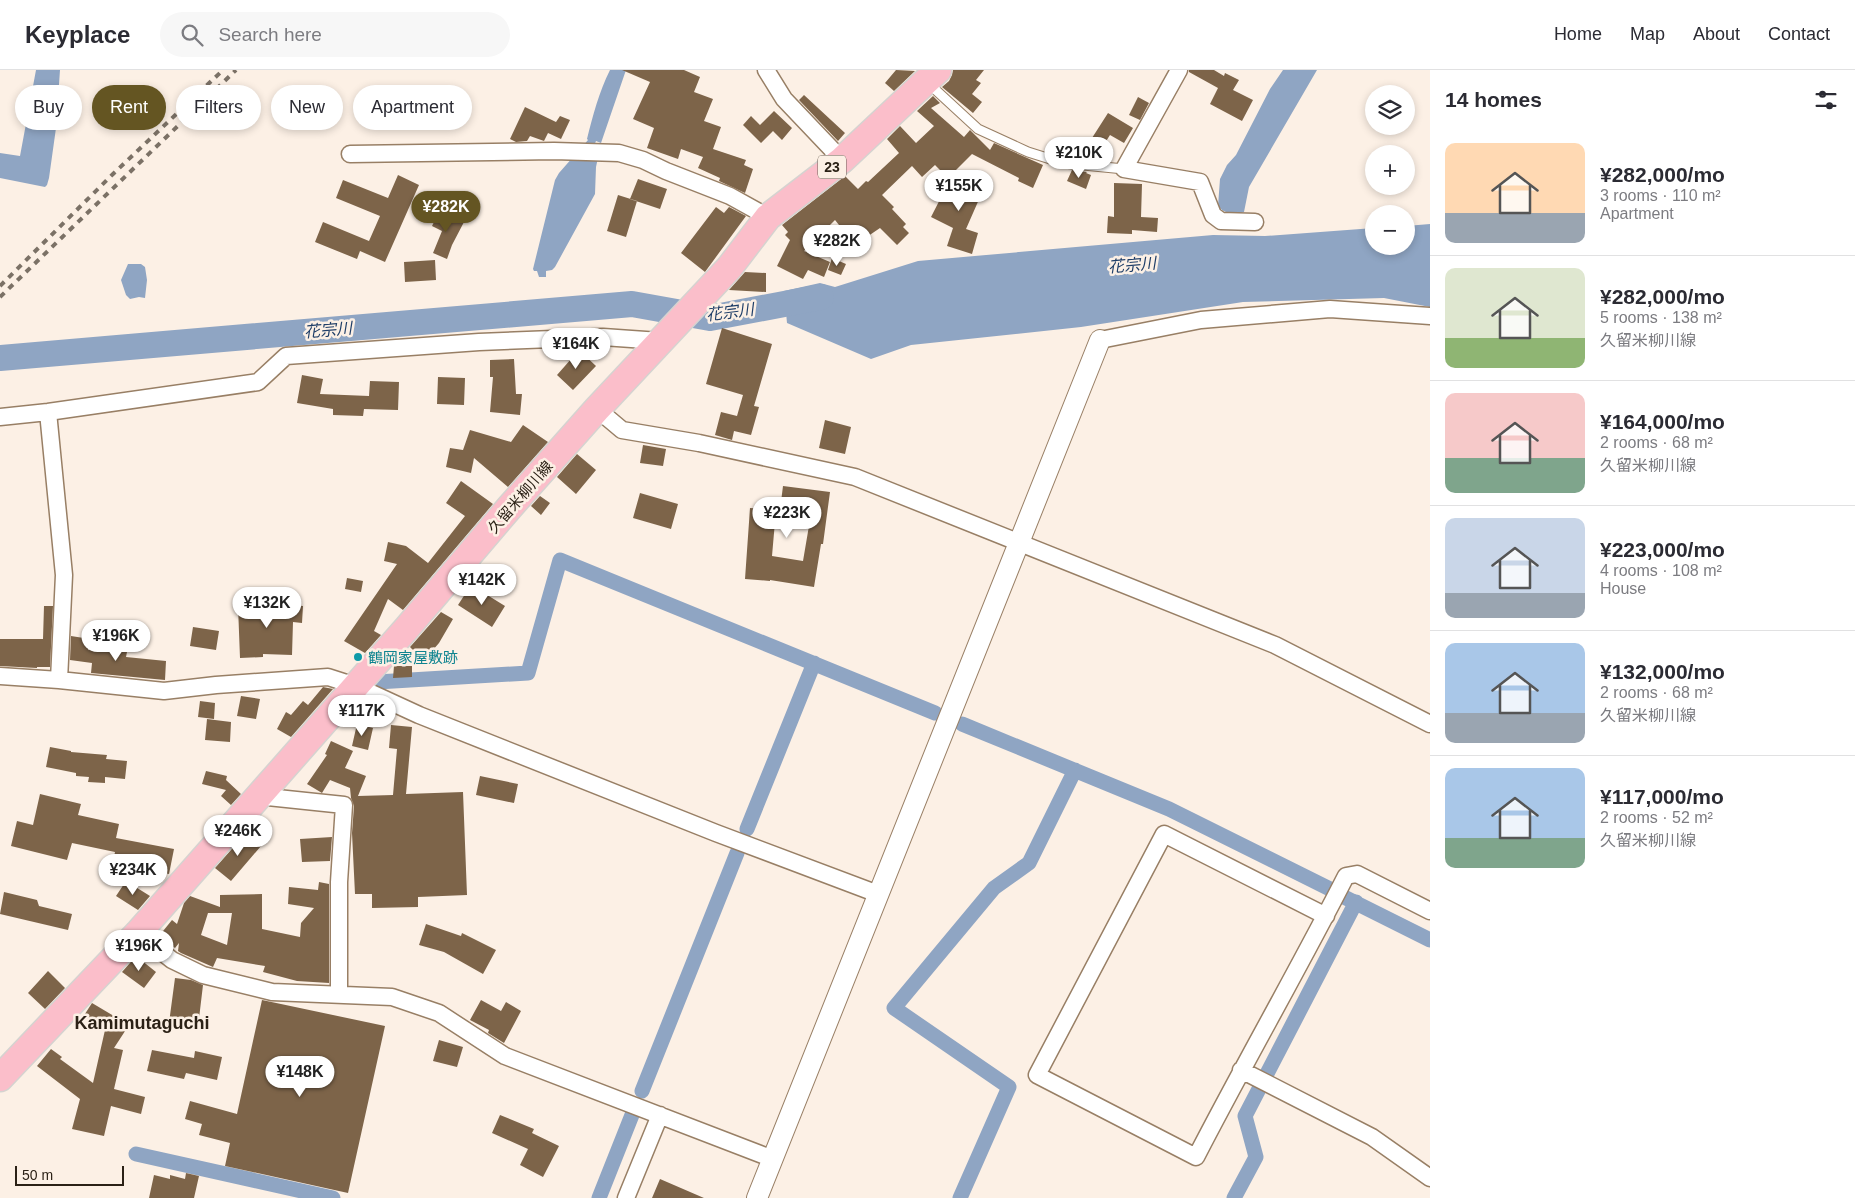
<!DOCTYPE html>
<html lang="en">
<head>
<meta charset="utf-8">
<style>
  body { margin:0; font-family:Arial,"Noto Sans JP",sans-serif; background:#f7f7f7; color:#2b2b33; height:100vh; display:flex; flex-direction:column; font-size:19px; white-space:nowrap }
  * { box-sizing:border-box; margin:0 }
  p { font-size:16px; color:#7c7c81 }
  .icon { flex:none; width:28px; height:28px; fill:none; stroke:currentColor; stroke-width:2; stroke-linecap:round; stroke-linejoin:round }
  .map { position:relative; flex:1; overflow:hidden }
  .sheet { display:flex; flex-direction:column; background:#fff; width:425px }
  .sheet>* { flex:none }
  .hud { position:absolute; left:15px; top:15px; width:475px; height:45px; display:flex; gap:10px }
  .tools { position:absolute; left:1365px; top:15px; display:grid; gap:10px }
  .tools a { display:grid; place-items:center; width:50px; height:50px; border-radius:50%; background:#fff; box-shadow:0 2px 8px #0003; font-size:25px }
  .scale { position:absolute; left:15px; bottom:12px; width:109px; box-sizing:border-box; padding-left:5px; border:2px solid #2b2116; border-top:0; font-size:14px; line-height:18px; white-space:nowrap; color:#2b2116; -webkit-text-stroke:4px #fcf0e5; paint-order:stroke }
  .price { position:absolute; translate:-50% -42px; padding:0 11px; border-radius:18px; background:#fff; color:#222; font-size:16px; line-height:32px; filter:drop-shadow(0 1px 2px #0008) }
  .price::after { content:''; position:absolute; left:50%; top:30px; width:15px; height:11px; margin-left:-8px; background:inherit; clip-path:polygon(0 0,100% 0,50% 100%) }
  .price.active { background:#645522; color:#fff }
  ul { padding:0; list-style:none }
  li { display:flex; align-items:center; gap:15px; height:125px; padding:0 15px }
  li+li { border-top:1px solid #e1e1e2 }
  li span { display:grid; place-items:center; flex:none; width:140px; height:100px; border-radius:10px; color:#555 }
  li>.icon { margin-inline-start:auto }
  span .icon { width:60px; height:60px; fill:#fffc; stroke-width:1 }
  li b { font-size:21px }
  h2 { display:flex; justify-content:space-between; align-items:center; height:60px; padding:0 15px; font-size:21px }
  .tag { padding:0 18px; border-radius:22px; background:#fff; box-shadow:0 2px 8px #0003; font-size:18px; line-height:45px }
  .tag.active { background:#645522; color:#fff }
  header { display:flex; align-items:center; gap:30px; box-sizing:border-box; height:70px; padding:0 25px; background:#fff; border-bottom:1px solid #e1e1e2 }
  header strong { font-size:24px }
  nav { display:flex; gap:28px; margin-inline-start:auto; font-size:18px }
  .search { width:350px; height:45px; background:#f7f7f7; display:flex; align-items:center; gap:12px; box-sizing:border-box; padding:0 18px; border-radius:28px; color:#7c7c81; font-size:19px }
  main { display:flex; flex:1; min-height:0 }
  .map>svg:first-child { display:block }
  .water { fill:#8fa5c3 }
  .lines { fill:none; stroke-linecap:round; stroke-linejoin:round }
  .canal { stroke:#8fa5c3; stroke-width:15 }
  .river { stroke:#8fa5c3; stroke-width:26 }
  .building { fill:#7d6449; fill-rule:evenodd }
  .service-casing { stroke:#987f65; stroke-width:11 }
  .minor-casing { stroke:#987f65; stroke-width:19 }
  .tertiary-casing { stroke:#987f65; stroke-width:22 }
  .primary-casing { stroke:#d5d3d0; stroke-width:29 }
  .service { stroke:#fff; stroke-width:9 }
  .minor { stroke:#fff; stroke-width:16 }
  .tertiary { stroke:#fff; stroke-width:20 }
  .primary { stroke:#fbbeca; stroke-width:26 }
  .rail { stroke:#7b7166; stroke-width:4; stroke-dasharray:6 6; stroke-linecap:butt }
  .culture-dot { fill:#0f9aa8; stroke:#fcf0e5; stroke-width:2 }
  .labels { text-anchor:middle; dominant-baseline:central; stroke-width:5; stroke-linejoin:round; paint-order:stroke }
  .shield { fill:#fcf0e5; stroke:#6a5f54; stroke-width:1 }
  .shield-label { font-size:14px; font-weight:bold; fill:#2b2116 }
  .street-label { font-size:15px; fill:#2b2116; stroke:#fcf0e5 }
  .culture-label { font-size:15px; fill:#0d838f; stroke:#fcf0e5; text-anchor:start }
  .water-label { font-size:16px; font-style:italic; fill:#1f3e68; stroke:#fcf0e5 }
  .quarter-label { font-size:18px; font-weight:bold; fill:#2b2116; stroke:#fcf0e5 }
</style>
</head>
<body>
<header>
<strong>Keyplace</strong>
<div class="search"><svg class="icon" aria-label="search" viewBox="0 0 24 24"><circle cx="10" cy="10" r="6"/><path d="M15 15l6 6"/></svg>Search here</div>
<nav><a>Home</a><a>Map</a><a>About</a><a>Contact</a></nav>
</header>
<main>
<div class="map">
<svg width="1430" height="1128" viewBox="0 0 1430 1128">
  <rect width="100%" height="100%" fill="#fcf0e5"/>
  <!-- water -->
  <path class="water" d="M36 0H60L56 58 49 108 47 115 45 117 0 108V83L20 86Z
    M610 0H626L601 73 596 71 592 81 599 83 596 97 595 124 555 197 552 200 546 201V207H539L537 201H534L533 199 555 110 559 103 588 70 587 69C593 45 599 22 610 0Z
    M1283 0H1317L1249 117 1244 142C1235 145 1224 144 1218 136L1220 109 1227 95 1236 85 1270 19Z
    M1430 154V237L1384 228 1243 232 1081 257 911 275 871 289 787 253 784 221 820 213 835 217 918 191 1213 165 1265 166 1374 158V176H1406V156Z
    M128 194H141L145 197 147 210 145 228 139 227 130 229 126 225 121 210Z"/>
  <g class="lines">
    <!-- canal -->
    <path class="canal" d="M377 612 528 603 560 490 935 643
      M962 654 1169 739 1330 819
      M747 759 814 593
      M1340 825 1430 870
      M642 1021 737 783
      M136 1084 333 1128
      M599 1128 632 1045
      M960 1128 1009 1017 894 938 994 818 1029 793 1075 700
      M1234 1128 1256 1087 1245 1046 1356 832"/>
    <!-- river -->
    <path class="river" d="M0 288 632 234 710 248 821 227"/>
  </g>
  <!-- building -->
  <path class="building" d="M622 0H684L700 7 694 22 713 29 704 51 721 57 713 79 746 90 744 95 753 99 745 123 719 111 720 108 698 98 703 87 681 79 678 89 647 78 654 58 633 49 650 12Z
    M896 0 915 1 894 21 885 13Z
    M953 0H984L976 10 981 13 972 24 982 32 973 43 942 17 949 11 952 5Z
    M1189 0H1214L1224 6 1225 3 1239 10 1233 20 1253 30 1242 51 1210 34 1218 18 1189 2Z
    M804 25 845 63 838 71 799 30Z
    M933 26 940 33 931 38 964 67 970 60 990 80 994 73 1043 95 1033 118 1018 111 1019 108 972 84 948 108 935 95 922 107 912 96 882 125 894 137 892 139 906 154 903 157 909 163 897 175 880 158 855 175 835 150 804 181 830 192 824 207 808 200 803 209 777 196 790 170 785 165 788 162 782 155 845 106 858 119 866 111 868 112 899 83 887 69 900 56 916 73 934 56 917 41Z
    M1138 27 1149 33 1140 50 1129 45Z
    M525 37 556 52 560 46 570 50 561 69 548 63 544 71 530 66 527 71 516 72 510 69Z
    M774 41 792 58 782 70 773 61 761 73 743 55 751 46 760 55Z
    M1108 43 1133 58 1124 73 1110 65 1094 90 1077 88 1090 67 1092 68Z
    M1072 100 1087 102 1086 103 1091 105 1086 119 1067 111Z
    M953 104 984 118 966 159 978 163 972 184 947 176 953 158 931 147Z
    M398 105 419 115 385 192 360 181 357 189 315 172 323 152 369 171 380 146 336 128 343 110 388 128Z
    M638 109 667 119 660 139 630 129Z
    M1114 113 1142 114 1141 147 1158 148 1157 162 1132 160V164L1107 163 1108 146 1114 147Z
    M618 125 637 131 626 167 607 161Z
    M716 137 724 143 729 137 746 146 705 202 681 183Z
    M440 140 464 152 452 175 447 189 433 183 442 161 432 156Z
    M832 188 846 194 841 205 828 200Z
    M435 190 436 210 405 212 404 192Z
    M745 202 766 203V222L729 220Z
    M722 258 772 274 754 336 759 337 751 365 734 361 732 370 715 365 721 342 737 346 743 325 706 314Z
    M579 280 596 296 573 320 557 305Z
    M514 289 516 324H522L520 345 490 342 493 307H490V290Z
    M302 305 323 309 320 324 369 326 370 311 399 312 398 340 364 339 363 346 333 345V339L297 333Z
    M438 307 465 308 464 335 437 334Z
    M825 350 851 357 845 384 819 378Z
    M523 355 548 372 508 417 474 388 471 403 446 397 450 378 463 380 470 360 511 372Z
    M643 375 666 379 663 396 640 393Z
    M577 384 596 400 576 424 557 407Z
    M461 411 493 434 403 540 388 529 374 561 381 565 365 583 344 571 397 494 384 491 388 472 406 476 428 493 465 446 446 433Z
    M783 416 830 422 823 474H821L814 517 770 510V511L745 509 750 438 776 440 772 486 803 491 811 444 780 440Z
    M640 423 678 434 671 459 633 448Z
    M540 426 550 433 541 445 531 436Z
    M347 508 363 511 361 522 345 519Z
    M471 515 505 536 492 557 458 535Z
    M280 534 303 536 302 553 293 552 292 585 263 584V587L240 588 238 536Z
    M44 536H53L50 597H37V598L0 596V569H43Z
    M441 542 453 549 439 573 426 588H421L410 577Z
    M193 557 219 561 216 580 190 576Z
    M71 566 90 569 88 580 127 582 126 587 166 591 165 610 91 603 92 593 70 590Z
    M394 596H412V607L393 608Z
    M323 617 333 619 291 667 277 659 286 642 291 645 303 631 308 635Z
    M241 626 260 629 256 649 237 646Z
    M363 630 371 634 362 648 353 642Z
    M200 631 215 633 214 649 198 647Z
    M207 649 231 652 230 672 205 670Z
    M357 654 373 658 368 680 352 676Z
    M391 655 412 657 406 724 463 722 467 825 418 827V837L372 838V824H355L352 763 354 736 351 728 350 718 330 710 322 723 307 714 327 685 325 684 331 671 353 681 345 698 366 706 358 726 393 725 397 679 389 678Z
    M50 677 71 681V682L107 685 106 689 127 691 125 709 105 707V713L88 712 89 707 76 706V703L46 697Z
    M206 701 227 706 226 710 241 724 231 735 221 726 226 720 202 714Z
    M480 706 518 714 514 733 476 725Z
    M40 724 81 734 78 745 119 754 116 768 174 779 169 804 113 791 115 782 72 773 67 790 11 776 17 751 33 755Z
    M246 763 261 776 231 811 215 798Z
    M332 767 330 791 302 792 300 769Z
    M126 811 150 826 138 840 116 826Z
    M319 812 329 814V913L297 911 263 902 265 896 217 888 213 897 181 883 178 881 179 873 175 878 159 866 172 850 177 854 184 833 190 826 220 837V825L262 824V859L300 867 301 853 314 838 288 834 289 817 318 820ZM208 843H232L227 875 201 865Z
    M4 822 37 830 39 836 72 844 68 860 0 844Z
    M426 854 461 866 462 863 496 880 483 904 444 882 419 875Z
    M136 886 156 902 144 918 122 902Z
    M48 901 65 918 45 939 28 923Z
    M175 908 191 910 203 915 198 957 169 953Z
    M262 930 385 956 348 1123 225 1096 230 1073 199 1065 202 1054 185 1049 190 1031 237 1044Z
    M481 930 501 941 506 932 521 941 504 973 488 963 489 960 470 950Z
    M92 933 129 955 114 978 123 980 114 1019 145 1027 141 1044 111 1036 104 1066 72 1059 80 1029 37 996 51 979 62 987 60 989 93 1013 105 960 83 947Z
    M439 970 463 977 457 997 433 991Z
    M152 980 194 988 195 981 222 987 217 1010 186 1003 184 1009 147 1001Z
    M500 1045 534 1059 532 1063 559 1076 543 1107 520 1095 528 1079 492 1063Z
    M186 1103 199 1106 194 1128H149L154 1105 170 1109V1105L185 1109Z
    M660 1109 704 1128H652Z"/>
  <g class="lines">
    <defs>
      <path id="service" d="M927 12 978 59 1028 82 1063 93 1124 99"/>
      <path id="minor" d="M766 0 784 29 842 90
        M1179 0 1124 99 1200 112 1213 145 1221 151 1255 152
        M350 84 554 81 619 83 643 90 666 101 730 126 768 147
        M1100 270 1201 250 1330 239 1430 246
        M597 339 622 360 699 373 855 407 1275 575 1430 654
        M48 342 64 505 59 610
        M0 347 48 342 258 312 286 286 479 272 603 267 660 271
        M0 606 59 610 164 621 216 615 328 607 356 616 419 645 716 763 878 824
        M258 726 344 735 339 812V924
        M1326 846 1164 764 1037 1005 1196 1087C1245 992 1298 900 1346 806L1357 804 1430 841
        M138 863 172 890 203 905 272 922 392 927 439 943 505 986 773 1089
        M1241 1000 1372 1067 1430 1108
        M626 1128 660 1045"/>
      <path id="tertiary" d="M757 1128 1100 270"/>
      <path id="primary" d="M0 1008 138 863 407 558 509 438 597 339 729 198 768 147 842 90 938 0"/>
    </defs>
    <!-- service casing -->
    <use href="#service" class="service-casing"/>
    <!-- minor casing -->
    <use href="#minor" class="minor-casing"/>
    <!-- tertiary casing -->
    <use href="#tertiary" class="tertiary-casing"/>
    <!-- primary casing -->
    <use href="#primary" class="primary-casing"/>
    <!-- service -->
    <use href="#service" class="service"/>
    <!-- minor -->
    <use href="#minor" class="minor"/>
    <!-- tertiary -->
    <use href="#tertiary" class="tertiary"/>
    <!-- primary -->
    <use href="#primary" class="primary"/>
    <!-- rail -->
    <path class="rail" d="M0 216 113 104 223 0
      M0 227 236 0"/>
  </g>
  <!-- markers -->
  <circle class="culture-dot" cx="358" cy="587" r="5"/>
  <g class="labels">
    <!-- shield labels -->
    <rect class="shield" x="818" y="85.5" width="28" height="23" rx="4"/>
    <g class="shield-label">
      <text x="832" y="97">23</text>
    </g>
    <!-- street labels -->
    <g class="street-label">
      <text transform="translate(520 427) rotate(-49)">久留米柳川線</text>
    </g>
    <!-- culture labels -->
    <g class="culture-label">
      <text x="368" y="587">鶴岡家屋敷跡</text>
    </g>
    <!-- water labels -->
    <g class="water-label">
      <text transform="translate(1132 195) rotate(-5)">花宗川</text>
      <text transform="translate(730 242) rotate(-7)">花宗川</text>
      <text transform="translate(328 260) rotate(-5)">花宗川</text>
    </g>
    <!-- quarter labels -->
    <g class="quarter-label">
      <text x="142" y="953">Kamimutaguchi</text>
    </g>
  </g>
</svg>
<div class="tools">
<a><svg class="icon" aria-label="layers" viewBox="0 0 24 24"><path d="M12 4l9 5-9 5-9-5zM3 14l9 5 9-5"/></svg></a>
<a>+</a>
<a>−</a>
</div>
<div class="scale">50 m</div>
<b class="price" style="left:1079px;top:109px">¥210K</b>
<b class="price" style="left:959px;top:142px">¥155K</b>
<b class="price active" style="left:446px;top:163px">¥282K</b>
<b class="price" style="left:837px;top:197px">¥282K</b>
<b class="price" style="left:576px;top:300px">¥164K</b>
<b class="price" style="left:787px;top:469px">¥223K</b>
<b class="price" style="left:482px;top:536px">¥142K</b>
<b class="price" style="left:267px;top:559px">¥132K</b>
<b class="price" style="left:116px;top:592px">¥196K</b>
<b class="price" style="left:362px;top:667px">¥117K</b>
<b class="price" style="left:238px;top:787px">¥246K</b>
<b class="price" style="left:133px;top:826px">¥234K</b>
<b class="price" style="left:139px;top:902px">¥196K</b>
<b class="price" style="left:300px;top:1028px">¥148K</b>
<div class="hud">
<a class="tag">Buy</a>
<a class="tag active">Rent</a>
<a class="tag">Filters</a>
<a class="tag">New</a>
<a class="tag">Apartment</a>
</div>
</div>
<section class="sheet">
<h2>14 homes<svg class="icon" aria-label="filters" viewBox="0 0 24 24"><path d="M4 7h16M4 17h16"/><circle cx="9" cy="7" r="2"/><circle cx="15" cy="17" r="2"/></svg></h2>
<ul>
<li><span style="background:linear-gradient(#ffd9b3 70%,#9aa5b1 0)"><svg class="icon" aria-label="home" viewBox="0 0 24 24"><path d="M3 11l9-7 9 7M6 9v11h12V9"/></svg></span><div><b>¥282,000/mo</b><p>3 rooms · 110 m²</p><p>Apartment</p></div></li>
<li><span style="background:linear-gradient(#dfe7d0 70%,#8fb573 0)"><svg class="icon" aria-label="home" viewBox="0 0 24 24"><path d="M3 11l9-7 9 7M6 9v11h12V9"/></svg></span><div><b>¥282,000/mo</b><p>5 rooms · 138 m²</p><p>久留米柳川線</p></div></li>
<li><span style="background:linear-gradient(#f6c9c9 65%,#7fa58c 0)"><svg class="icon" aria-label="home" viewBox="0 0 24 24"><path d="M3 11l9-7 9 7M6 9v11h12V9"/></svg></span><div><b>¥164,000/mo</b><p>2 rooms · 68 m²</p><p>久留米柳川線</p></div></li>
<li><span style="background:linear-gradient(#c9d6e8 75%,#9aa5b1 0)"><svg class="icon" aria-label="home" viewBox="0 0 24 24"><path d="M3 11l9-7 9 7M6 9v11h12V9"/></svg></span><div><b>¥223,000/mo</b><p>4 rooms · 108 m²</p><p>House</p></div></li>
<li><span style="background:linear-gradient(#a9c7e8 70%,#9aa5b1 0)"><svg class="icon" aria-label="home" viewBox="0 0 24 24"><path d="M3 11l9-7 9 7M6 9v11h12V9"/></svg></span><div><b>¥132,000/mo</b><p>2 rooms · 68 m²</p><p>久留米柳川線</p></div></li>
<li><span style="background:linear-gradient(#a9c7e8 70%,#7fa58c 0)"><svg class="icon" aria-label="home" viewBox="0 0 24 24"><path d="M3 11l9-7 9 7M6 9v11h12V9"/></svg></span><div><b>¥117,000/mo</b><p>2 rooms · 52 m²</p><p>久留米柳川線</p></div></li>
</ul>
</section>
</main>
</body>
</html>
